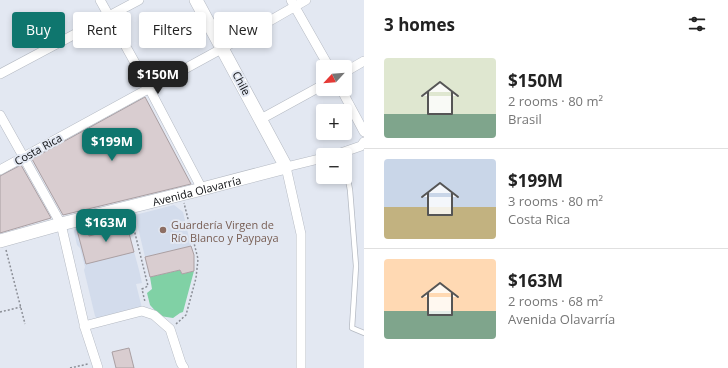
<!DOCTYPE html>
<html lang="en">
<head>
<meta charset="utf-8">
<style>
  body { margin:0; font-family:"Open Sans",sans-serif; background:#f6f6f6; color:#222; height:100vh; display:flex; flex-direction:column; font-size:15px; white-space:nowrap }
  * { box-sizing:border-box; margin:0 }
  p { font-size:13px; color:#767676 }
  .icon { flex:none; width:22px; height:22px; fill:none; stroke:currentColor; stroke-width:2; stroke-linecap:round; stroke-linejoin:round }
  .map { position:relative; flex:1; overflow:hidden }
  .drawer { display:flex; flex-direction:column; background:#fff; width:364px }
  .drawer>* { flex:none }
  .guide { position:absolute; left:12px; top:12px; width:292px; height:36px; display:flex; gap:8px }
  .needle { width:26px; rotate:244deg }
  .tools { position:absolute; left:316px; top:60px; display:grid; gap:8px }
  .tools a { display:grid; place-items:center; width:36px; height:36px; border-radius:4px; background:#fff; box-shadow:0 2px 6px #0003; font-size:20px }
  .price { position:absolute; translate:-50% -34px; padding:0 9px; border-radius:8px; background:#0f766e; color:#fff; font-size:13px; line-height:26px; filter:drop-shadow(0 1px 2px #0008) }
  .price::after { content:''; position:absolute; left:50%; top:24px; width:12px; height:9px; margin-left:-6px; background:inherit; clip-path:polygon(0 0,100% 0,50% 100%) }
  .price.current { background:#222; color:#fff }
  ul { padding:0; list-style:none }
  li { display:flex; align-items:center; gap:12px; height:100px; padding:0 20px }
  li+li { border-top:1px solid #e0e0e0 }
  li span { display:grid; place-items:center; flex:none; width:112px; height:80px; border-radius:4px; color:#555 }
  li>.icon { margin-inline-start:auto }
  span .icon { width:48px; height:48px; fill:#fffc; stroke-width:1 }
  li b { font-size:17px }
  h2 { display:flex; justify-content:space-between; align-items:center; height:48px; padding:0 20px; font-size:17px }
  .pill { padding:0 14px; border-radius:4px; background:#fff; box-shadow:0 2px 6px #0003; font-size:14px; line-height:36px }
  .pill.current { background:#0f766e; color:#fff }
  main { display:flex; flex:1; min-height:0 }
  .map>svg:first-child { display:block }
  .built { fill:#d3dcec }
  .green { fill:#80d1a5 }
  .building { fill:#d9cdd0; stroke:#aa9fa2 }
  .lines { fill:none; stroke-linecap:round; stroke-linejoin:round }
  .lane-casing { stroke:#b5bac3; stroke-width:6 }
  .street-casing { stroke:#b5bac3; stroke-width:10 }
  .secondary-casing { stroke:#b5bac3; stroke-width:14 }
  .path { stroke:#8a8d95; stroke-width:1.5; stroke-dasharray:2 2; stroke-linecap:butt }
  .lane { stroke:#fff; stroke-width:4.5 }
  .street { stroke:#fff; stroke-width:9 }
  .secondary { stroke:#fff; stroke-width:13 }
  .education-dot { fill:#8d6e63; stroke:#e3e8f2; stroke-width:1.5 }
  .labels { text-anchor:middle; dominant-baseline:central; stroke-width:4; stroke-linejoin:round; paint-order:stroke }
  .street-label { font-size:11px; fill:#0b0d10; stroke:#e3e8f2 }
  .education-label { font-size:11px; fill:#785e54; stroke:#e3e8f2; text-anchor:start }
</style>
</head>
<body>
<main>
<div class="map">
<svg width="364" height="368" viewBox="0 0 364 368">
  <rect width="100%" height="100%" fill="#e3e8f2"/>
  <!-- built -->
  <path class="built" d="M174 205 183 212 191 246 145 257 135 215Z
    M119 216 125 218 139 270 142 283 136 284 142 308 97 319 95 316 84 270 85 267 80 248 77 245 74 231 77 226Z"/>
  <!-- green -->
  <path class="green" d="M180 270 182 274 194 271 183 312 180 313 173 318 160 316 150 305 147 293 152 289 150 277Z"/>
  <!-- building -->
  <path class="building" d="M145 97 191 184 63 215 32 159Z
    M21 165 51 218 0 233V176Z
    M122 217 125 218 134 252 86 264 77 230 78 228 87 226 89 236 116 229 114 219Z
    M191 246 194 255V271L182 274 180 270 150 277 145 257Z
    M129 348 134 368H116L112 352Z"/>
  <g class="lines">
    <defs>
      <path id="lane" d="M345 164 350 190 356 266 352 328 364 333"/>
      <path id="street" d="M100 0 149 88 202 189
        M291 0 329 67
        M345 72 364 61
        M0 74 139 0
        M341 89 364 132
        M0 115 61 224 85 328 98 368
        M261 119 323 85
        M335 155 361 146 364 142
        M0 170 223 48 306 0
        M84 326 142 311 154 315 170 329 181 363 184 368
        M301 368V234L286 167 323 158"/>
      <g id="secondary">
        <path id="s1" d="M0 241 61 224 202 189 286 167 196 0"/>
      </g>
    </defs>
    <!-- lane casing -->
    <use href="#lane" class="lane-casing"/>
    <!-- street casing -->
    <use href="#street" class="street-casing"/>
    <!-- secondary casing -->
    <use href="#secondary" class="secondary-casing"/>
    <!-- path -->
    <path class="path" d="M131 217 148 286 142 289 145 302
      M6 250 25 324
      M0 312 21 307
      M176 324 186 315 196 278 198 259 184 203
      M70 368 88 364"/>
    <!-- lane -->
    <use href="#lane" class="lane"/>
    <!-- street -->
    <use href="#street" class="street"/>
    <!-- secondary -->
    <use href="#secondary" class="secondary"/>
  </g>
  <!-- markers -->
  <circle class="education-dot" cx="163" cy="230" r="4"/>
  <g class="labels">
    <!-- street labels -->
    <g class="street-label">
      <text transform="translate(242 83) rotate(62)">Chile</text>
      <text transform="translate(38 149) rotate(-29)">Costa Rica</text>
      <text stroke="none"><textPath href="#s1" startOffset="203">Avenida Olavarría</textPath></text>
    </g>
    <!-- education labels -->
    <g class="education-label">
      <text x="171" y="224">Guardería Virgen de<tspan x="171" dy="13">Río Blanco y Paypaya</tspan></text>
    </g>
  </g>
</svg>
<div class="tools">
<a><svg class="needle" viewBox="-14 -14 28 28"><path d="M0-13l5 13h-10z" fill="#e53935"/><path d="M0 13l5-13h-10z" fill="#767676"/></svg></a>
<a>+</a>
<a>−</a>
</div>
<b class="price current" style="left:158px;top:95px">$150M</b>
<b class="price" style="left:112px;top:162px">$199M</b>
<b class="price" style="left:106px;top:243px">$163M</b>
<div class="guide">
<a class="pill current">Buy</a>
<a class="pill">Rent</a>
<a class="pill">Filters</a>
<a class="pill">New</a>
</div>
</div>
<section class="drawer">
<h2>3 homes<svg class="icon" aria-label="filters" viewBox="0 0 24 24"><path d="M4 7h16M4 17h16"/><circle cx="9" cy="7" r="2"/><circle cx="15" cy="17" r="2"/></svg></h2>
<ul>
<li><span style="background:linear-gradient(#dfe7d0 70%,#7fa58c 0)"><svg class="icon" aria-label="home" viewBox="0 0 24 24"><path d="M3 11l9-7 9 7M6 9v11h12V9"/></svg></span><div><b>$150M</b><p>2 rooms · 80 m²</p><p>Brasil</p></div></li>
<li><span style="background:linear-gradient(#c9d6e8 60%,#c2b280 0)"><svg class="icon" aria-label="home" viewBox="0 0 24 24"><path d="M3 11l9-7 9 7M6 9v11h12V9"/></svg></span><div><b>$199M</b><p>3 rooms · 80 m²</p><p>Costa Rica</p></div></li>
<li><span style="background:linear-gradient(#ffd9b3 65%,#7fa58c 0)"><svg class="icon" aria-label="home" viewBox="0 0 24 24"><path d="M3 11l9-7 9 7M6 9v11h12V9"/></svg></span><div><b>$163M</b><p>2 rooms · 68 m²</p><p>Avenida Olavarría</p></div></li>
</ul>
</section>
</main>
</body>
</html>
